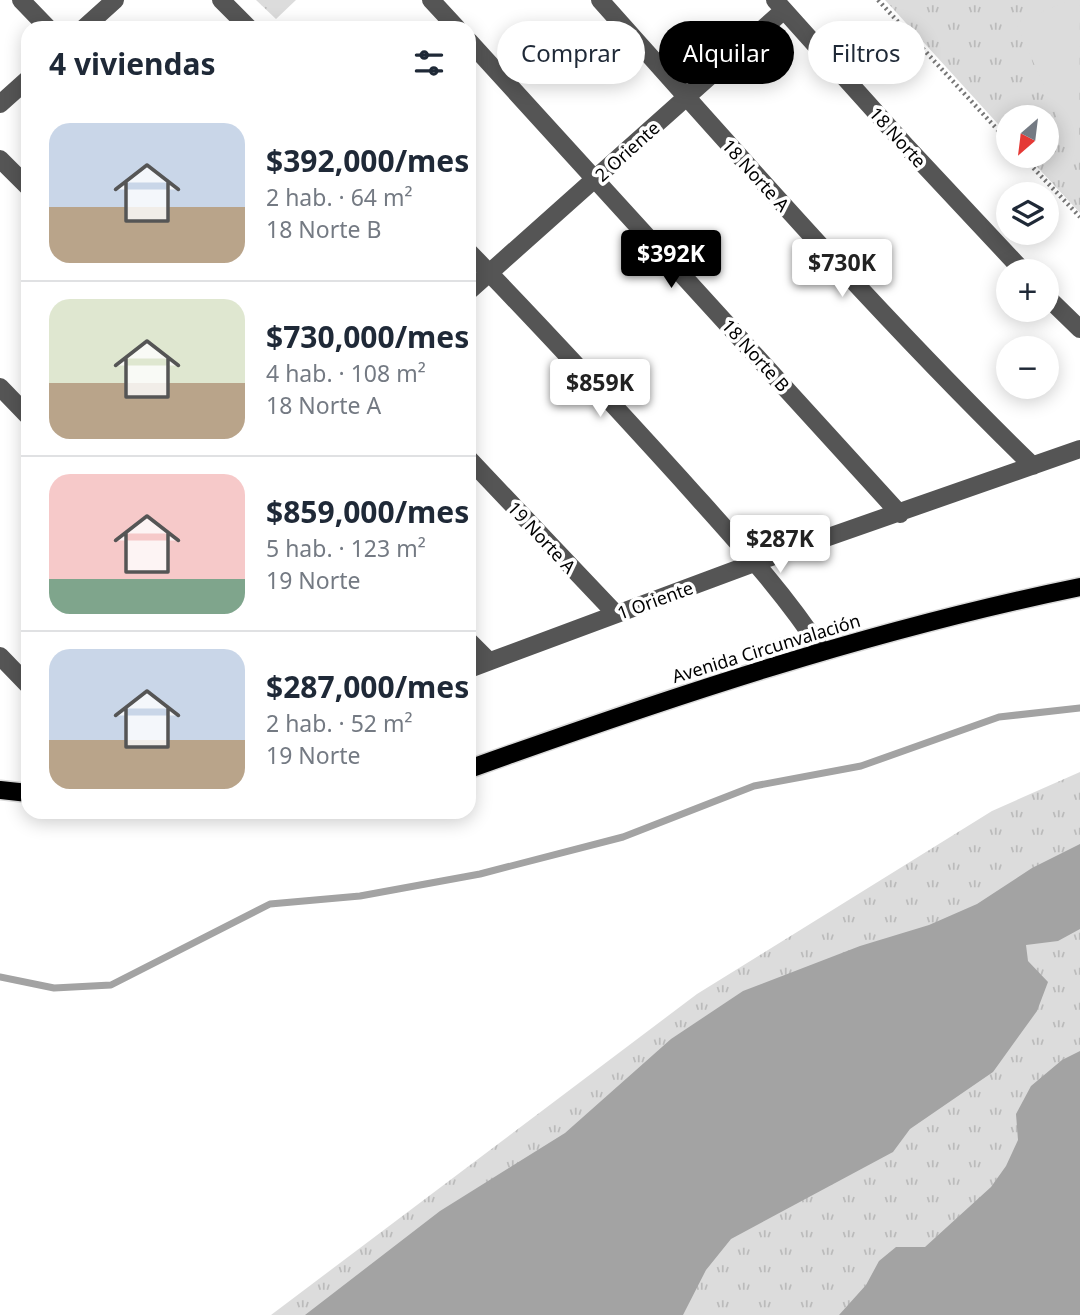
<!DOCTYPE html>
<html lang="es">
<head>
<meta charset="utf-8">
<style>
  body { margin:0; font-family:"Noto Sans",sans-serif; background:#f2f2f3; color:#1f2937; height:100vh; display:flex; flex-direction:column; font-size:26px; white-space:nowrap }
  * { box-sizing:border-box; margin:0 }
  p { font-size:23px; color:#747a83 }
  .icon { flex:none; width:38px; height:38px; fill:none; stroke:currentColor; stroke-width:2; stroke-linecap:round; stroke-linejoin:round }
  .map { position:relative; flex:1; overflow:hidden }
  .side { position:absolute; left:21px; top:21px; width:455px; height:798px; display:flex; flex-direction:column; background:#fff; border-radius:21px; box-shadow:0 4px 18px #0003 }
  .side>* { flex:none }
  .top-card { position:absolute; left:497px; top:21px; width:478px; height:63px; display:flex; gap:14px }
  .needle { width:46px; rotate:208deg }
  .controls { position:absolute; left:996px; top:105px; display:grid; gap:14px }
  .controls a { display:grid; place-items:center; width:63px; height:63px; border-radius:50%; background:#fff; box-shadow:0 4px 18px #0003; font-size:35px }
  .price { position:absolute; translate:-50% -60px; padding:0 16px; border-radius:7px; background:#fff; color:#222; font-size:23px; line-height:46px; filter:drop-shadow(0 2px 4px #0008) }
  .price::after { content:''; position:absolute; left:50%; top:42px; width:21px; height:16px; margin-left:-10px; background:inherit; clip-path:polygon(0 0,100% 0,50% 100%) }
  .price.active { background:#000; color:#fff }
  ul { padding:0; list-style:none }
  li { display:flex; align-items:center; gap:21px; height:175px; padding:0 28px }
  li+li { border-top:2px solid #e0e1e3 }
  li span { display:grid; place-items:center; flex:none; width:196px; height:140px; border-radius:21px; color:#555 }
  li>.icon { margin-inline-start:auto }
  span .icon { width:84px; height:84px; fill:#fffc; stroke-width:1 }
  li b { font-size:30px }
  h2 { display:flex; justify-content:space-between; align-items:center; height:84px; padding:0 28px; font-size:30px }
  .chip { padding:0 24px; border-radius:32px; background:#fff; box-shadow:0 4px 18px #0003; font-size:24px; line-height:63px }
  .chip.active { background:#000; color:#fff }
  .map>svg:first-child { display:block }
  .park { fill:url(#park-tufts) }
  .pitch { fill:#dcdcdc }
  .water { fill:#a3a3a3 }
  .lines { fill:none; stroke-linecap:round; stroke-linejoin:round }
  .stream { stroke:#a3a3a3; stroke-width:7 }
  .major-casing { stroke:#dbdbdb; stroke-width:21 }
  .path { stroke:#777; stroke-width:4.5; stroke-dasharray:2 3.5; stroke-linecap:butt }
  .minor { stroke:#555; stroke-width:18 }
  .major { stroke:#000; stroke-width:18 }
  .labels { text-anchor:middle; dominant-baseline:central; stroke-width:7; stroke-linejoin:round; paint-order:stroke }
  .street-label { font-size:18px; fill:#000; stroke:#fff }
</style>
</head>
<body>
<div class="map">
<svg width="1080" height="1315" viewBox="0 0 1080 1315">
  <defs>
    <pattern id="park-tufts" width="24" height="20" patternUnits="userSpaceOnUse" patternTransform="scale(1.75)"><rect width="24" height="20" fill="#dcdcdc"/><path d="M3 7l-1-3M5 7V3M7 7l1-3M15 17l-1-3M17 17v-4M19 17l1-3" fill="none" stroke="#bbb"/></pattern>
  </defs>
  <rect width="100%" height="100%" fill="#fff"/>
  <!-- park -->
  <path class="park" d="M256 0H296L276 19Z
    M885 0H1080V213L1027 156H1046V117H1008V135Z
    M1080 772V1315H271L697 994 992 811Z"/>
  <!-- pitch -->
  <path class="pitch" d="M1069 0H1080L1079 165 1016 23Z"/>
  <!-- water -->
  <path class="water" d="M1080 844V929L1058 941 1026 945 1028 961 1048 982 1037 1011 993 1072 910 1129 893 1152 731 1239 706 1270 683 1315H305L440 1211 565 1133 671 1039 743 991 860 946 929 925 977 904 1032 868Z
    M1080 1051V1315H839L866 1285 879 1261 896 1247H925L991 1187 1006 1166 1018 1140 1016 1114 1031 1086 1062 1060Z"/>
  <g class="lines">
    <!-- stream -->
    <path class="stream" d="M0 977 54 988 111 985 270 904 360 896 480 874 623 837 754 786 861 766 999 717 1080 708"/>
    <defs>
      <path id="major" d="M469 769C670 697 870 630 1080 587
        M0 790 28 793"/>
    </defs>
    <!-- major casing -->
    <use href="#major" class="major-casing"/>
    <!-- path -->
    <path class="path" d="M878 0 1008 141
      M1022 156 1080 217
      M764 646 789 637"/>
    <!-- minor -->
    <path class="minor" d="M21 0 48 28
      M221 0 249 28
      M431 0 457 28
      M600 0C741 158 881 318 1033 466
      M775 0 906 146 1023 271
      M84 28 115 0
      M469 41 900 514
      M0 104 28 79
      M0 159 28 187
      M469 252C541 326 611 402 680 478 729 533 782 589 822 651
      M469 291 784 10
      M1046 296 1080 329
      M0 387 28 416
      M469 459 616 614
      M469 641 489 661
      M0 656 28 685
      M469 669 754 563 1080 449"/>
    <!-- major -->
    <use href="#major" class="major"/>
  </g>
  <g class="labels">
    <!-- street labels -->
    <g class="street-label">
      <text transform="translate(898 137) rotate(48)">18 Norte</text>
      <text transform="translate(627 151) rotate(-42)">2 Oriente</text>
      <text transform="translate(756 175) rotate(48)">18 Norte A</text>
      <text transform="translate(756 355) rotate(48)">18 Norte B</text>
      <text transform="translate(542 537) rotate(47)">19 Norte A</text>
      <text transform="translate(655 600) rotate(-20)">1 Oriente</text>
      <text transform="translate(766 648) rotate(-17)">Avenida Circunvalación</text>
    </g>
  </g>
</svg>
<div class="controls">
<a><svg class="needle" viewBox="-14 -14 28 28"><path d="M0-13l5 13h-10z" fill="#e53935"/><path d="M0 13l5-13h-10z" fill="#747a83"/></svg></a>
<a><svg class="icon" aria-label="layers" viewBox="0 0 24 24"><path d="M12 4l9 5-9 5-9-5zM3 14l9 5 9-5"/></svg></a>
<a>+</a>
<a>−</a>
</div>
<b class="price active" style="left:671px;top:290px">$392K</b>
<b class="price" style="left:842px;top:299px">$730K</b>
<b class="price" style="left:600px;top:419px">$859K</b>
<b class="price" style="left:780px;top:575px">$287K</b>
<div class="top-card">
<a class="chip">Comprar</a>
<a class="chip active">Alquilar</a>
<a class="chip">Filtros</a>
</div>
<section class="side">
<h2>4 viviendas<svg class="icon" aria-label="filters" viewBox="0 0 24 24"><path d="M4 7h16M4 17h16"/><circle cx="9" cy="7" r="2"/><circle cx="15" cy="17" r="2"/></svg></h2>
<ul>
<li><span style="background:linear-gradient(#c9d6e8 60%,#b9a48a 0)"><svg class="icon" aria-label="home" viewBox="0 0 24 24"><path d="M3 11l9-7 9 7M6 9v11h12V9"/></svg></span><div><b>$392,000/mes</b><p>2 hab. · 64 m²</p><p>18 Norte B</p></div></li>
<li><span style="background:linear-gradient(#dfe7d0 60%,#b9a48a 0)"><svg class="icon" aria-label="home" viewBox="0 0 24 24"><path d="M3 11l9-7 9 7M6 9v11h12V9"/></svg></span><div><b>$730,000/mes</b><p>4 hab. · 108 m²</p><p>18 Norte A</p></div></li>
<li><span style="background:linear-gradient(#f6c9c9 75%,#7fa58c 0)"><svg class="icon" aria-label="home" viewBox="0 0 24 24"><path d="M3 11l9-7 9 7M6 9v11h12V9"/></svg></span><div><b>$859,000/mes</b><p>5 hab. · 123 m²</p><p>19 Norte</p></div></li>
<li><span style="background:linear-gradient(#c9d6e8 65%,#b9a48a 0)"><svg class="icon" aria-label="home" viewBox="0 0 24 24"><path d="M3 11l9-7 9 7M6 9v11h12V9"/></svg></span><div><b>$287,000/mes</b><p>2 hab. · 52 m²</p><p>19 Norte</p></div></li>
</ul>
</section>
</div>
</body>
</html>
